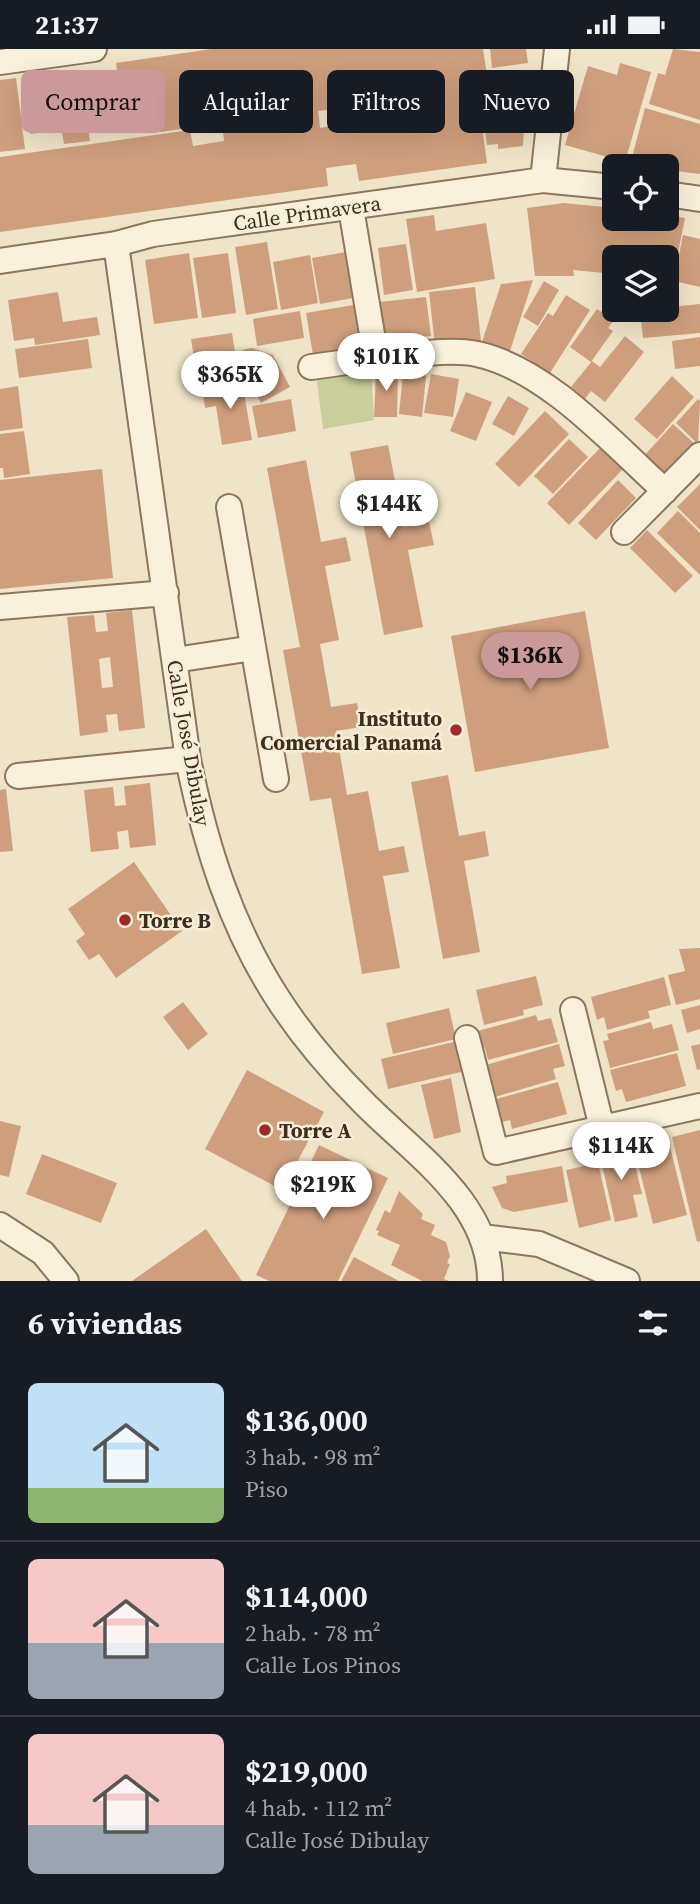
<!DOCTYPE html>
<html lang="es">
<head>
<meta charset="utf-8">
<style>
  body { margin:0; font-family:"Source Serif 4",serif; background:#20242c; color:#f1f3f6; height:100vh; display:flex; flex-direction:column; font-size:26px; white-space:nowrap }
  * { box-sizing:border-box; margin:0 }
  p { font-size:23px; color:#9ea1a6 }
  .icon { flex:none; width:38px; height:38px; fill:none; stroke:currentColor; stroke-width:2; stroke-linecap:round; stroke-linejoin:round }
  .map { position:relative; height:1232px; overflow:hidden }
  .sheet { display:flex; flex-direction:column; background:#171b24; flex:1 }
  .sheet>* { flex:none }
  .banner { position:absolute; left:21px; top:21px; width:658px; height:63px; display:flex; gap:14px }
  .fabs { position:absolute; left:602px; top:105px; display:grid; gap:14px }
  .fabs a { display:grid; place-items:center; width:77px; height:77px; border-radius:10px; background:#171b24; box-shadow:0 7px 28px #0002; font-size:35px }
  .price { position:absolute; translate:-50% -60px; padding:0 16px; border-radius:24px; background:#fff; color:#222; font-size:23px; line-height:46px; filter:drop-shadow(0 2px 4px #0008) }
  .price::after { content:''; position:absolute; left:50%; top:42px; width:21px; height:16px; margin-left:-10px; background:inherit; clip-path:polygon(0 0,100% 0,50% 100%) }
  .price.selected { background:#cc999b; color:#111 }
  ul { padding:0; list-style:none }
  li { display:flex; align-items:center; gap:21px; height:175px; padding:0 28px }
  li+li { border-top:2px solid #363941 }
  li span { display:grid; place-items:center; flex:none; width:196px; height:140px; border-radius:10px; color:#555 }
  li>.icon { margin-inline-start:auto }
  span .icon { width:84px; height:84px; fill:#fffc; stroke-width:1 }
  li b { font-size:30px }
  h2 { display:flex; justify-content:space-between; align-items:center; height:84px; padding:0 28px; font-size:30px }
  .tag { padding:0 24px; border-radius:10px; background:#171b24; box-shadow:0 7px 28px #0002; font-size:24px; line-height:63px }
  .tag.selected { background:#cc999b; color:#111 }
  .status { display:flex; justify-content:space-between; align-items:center; height:49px; padding:0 35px; background:#171b24; direction:ltr }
  .status svg { height:19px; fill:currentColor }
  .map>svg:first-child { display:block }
  .green { fill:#c9cf9b }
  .building { fill:#cf9f7d; fill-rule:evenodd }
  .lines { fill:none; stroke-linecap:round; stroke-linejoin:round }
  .minor-casing { stroke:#8d765c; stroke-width:28 }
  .minor { stroke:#faf1dc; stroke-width:24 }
  .poi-dot { fill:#9e2a2b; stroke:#f7eed8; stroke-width:2.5 }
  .labels { text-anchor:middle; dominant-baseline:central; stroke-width:5; stroke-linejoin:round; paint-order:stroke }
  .street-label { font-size:21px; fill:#3d2e20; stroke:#f7eed8 }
  .poi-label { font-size:21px; font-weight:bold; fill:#3d2e20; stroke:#f7eed8; text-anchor:start }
</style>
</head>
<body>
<div class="status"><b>21:37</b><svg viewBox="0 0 49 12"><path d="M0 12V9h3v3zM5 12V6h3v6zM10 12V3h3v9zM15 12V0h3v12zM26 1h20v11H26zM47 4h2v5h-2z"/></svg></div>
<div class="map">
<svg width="700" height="1232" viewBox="0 0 700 1232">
  <rect width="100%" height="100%" fill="#f0e4c8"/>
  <!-- green -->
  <path class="green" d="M371 318 374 371 323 380 316 325Z"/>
  <!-- building -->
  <path class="building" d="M211 0H483L488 32 463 36 464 41 477 39 487 114 359 132 356 115 326 119 328 137 0 183V108L190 81 193 97 224 92 223 82 256 78 255 71 311 64 308 44 278 49 280 58 265 60 266 66 220 73 219 60 215 61 217 72 188 76 189 79 160 83 157 68 124 72 116 14ZM349 58 351 74 320 79 318 62Z
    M490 0H526L528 14 492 19Z
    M673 0 700 3V71L649 55 658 24 665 26Z
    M620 14 651 23 625 113 565 96 588 17 617 26Z
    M16 29 25 100 0 103V31Z
    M113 32 118 72 93 75 87 36Z
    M82 38 90 92 64 95 56 42Z
    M52 41 58 81 30 85 24 45Z
    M508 52 510 62 525 61 523 97 498 100V95L487 96 481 56Z
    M645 59 700 75V125L667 121V117L630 116Z
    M564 154 614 159V170H667V166L685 169 672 234 667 233V208H614V232L604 230V224L573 221 574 227H535L527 159Z
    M434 166 436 182 486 174 495 230 417 243 406 170Z
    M683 186 700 190V238L674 232Z
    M267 193 278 260 246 266 235 198Z
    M406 195 413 241 384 246 378 199Z
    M352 202 359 248 320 255 312 209Z
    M189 204 198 269 154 275 145 211Z
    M228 204 236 264 202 269 193 209Z
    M310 206 318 254 281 261 273 213Z
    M533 231 509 305 481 296 501 235Z
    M544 232 559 241 538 277 523 268Z
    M475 238 481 292 435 297 429 243Z
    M58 243 63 273 97 268 100 286 35 296 34 289 14 292 8 251Z
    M566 246 590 261 550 324 521 305 548 264 553 267Z
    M426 248 431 287 383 292 379 253Z
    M359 255 367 304 314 312 306 264Z
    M700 255V284L643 289 640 261Z
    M597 260 614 271 608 279 613 282 591 313 570 298Z
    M300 262 304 289 257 297 253 270Z
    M232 284 239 328 198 335 191 290Z
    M625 287 644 303 605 353 591 342 585 350 571 338 592 312 600 318Z
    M700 288V317L675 320 672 292Z
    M88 290 92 319 19 329 15 300Z
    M252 299 273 306 290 338 261 354 246 326 242 301Z
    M404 315 427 317 422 368 399 365Z
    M376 320 398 321 397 368H374Z
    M431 325 459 330 453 368 424 364Z
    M672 327 694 348 657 390 634 370Z
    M242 332 252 391 222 396 216 357 205 359 202 339Z
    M18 337 23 379 0 382V340Z
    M466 343 492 353 476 392 450 382Z
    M508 347 529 359 514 387 492 375Z
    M291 350 296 382 258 389 252 357Z
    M698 350 700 352 698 395 676 374Z
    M545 362 569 385 519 438 495 415Z
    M673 375 696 396 665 430 642 409Z
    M24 382 30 425 4 429 3 419H0V385Z
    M569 390 588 408 553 445 534 427Z
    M388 396 404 478 429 473 434 496 408 501 423 578 384 586 350 403Z
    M601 398 623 420 569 476 547 454Z
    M306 411 321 493 346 488 351 512 325 517 339 591 320 595 331 658 357 654 361 678 336 682 347 746 368 742 379 802 404 797 409 823 383 827 400 919 362 925 331 749 310 752 283 601 300 598 267 419Z
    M102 420 113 529 0 540V431Z
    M618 431 636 449 596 491 578 474Z
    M700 435V481L677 458Z
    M678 462 700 484V526L657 484Z
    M647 481 693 527 675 544 630 499Z
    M132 561 145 679 119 682 117 665 106 666 108 683 80 687 67 568 94 566 96 583 108 582 106 564ZM110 608 113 638 102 639 99 610Z
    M585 562 609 699 475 723 451 587Z
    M448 726 459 787 485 782 489 807 464 812 480 903 443 910 411 733Z
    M150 734 156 796 130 799 128 781 117 783 119 800 91 803 84 741 113 738 115 757 126 756 124 737Z
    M6 740 13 802 0 803V741Z
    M134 813 182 882 116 929 99 905 89 911 76 892 85 885 68 860Z
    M700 899V950L676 956 668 926 685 922 679 900Z
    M536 927 543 956 523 961 524 966 484 976 476 941Z
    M664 928 671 956 648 962 650 969 607 981 604 968 597 971 591 948Z
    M183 953 208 985 188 1001 163 968Z
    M700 956V980L687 984 681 961Z
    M449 959 456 990 393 1005 386 974Z
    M536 966 538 972 551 969 558 993 488 1011 485 999 479 1001 474 983Z
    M651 973 653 980 672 975 679 1001 610 1019 603 992 609 991 607 985Z
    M458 992 465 1022 388 1040 381 1010Z
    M559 995 565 1017 553 1020 556 1030 495 1048 486 1016Z
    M700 995V1020L697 1021 691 997Z
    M677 1004 686 1037 626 1053 622 1040 616 1042 610 1021Z
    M247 1021 324 1063 282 1141 205 1100Z
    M451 1029 461 1083 434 1090 421 1036Z
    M558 1033 567 1065 512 1080 510 1071 502 1073 496 1050Z
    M0 1072 21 1077 9 1128 0 1126Z
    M700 1081V1192L697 1193 672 1088Z
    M666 1082 687 1166 653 1175 632 1090Z
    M319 1096 388 1129 338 1232H269L256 1226Z
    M621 1097 623 1105 632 1103 642 1145 633 1146 638 1168 615 1173 599 1102Z
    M42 1105 117 1134 101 1174 26 1145Z
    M598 1114 611 1171 579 1179 566 1121Z
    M562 1117 568 1153 514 1163 502 1159 492 1138 507 1134 506 1127Z
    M399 1142 423 1165 421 1170 435 1176 431 1186 446 1193 450 1207 447 1214 450 1215 444 1230 449 1232H422L391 1216 400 1196 377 1186 379 1182 376 1181 385 1161 390 1164Z
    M206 1180 242 1232H132Z
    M354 1208 399 1232H341Z"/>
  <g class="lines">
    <defs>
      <path id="minor" d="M0 13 94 0
        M543 131 557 0
        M667 145 700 150
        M116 195 188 710C205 795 231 879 280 953 303 988 331 1021 361 1051 411 1103 490 1152 490 1232
        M0 212 116 195 153 185 543 131 614 138
        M376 309C405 307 449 299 477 305 547 320 613 395 665 442
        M311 318 376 309 351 159
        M229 458 276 730
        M624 483 700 406
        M0 558 166 544
        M175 611 253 599
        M18 727 188 710
        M573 961 602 1079
        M467 989 496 1103 700 1057
        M0 1176 43 1204 66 1232
        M482 1188 539 1195 627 1232"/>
    </defs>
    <!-- minor casing -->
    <use href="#minor" class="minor-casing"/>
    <!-- minor -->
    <use href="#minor" class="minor"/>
  </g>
  <!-- markers -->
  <g class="poi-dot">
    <circle cx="456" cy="681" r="7"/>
    <circle cx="125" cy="871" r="7"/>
    <circle cx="265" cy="1081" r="7"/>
  </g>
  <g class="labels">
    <!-- street labels -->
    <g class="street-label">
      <text transform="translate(307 164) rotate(-8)">Calle Primavera</text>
      <text transform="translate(189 694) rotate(80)">Calle José Dibulay</text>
    </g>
    <!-- poi labels -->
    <g class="poi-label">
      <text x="442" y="669" text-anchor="end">Instituto<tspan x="442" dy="24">Comercial Panamá</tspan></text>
      <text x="139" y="871">Torre B</text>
      <text x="279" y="1081">Torre A</text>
    </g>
  </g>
</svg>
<div class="fabs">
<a><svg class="icon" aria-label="locate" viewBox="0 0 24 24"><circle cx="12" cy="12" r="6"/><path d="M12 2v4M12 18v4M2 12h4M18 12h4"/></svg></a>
<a><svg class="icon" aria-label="layers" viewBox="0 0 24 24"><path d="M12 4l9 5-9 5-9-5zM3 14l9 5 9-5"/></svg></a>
</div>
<b class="price" style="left:386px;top:344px">$101K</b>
<b class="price" style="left:230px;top:362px">$365K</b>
<b class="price" style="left:389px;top:491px">$144K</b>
<b class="price selected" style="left:530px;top:643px">$136K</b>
<b class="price" style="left:621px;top:1133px">$114K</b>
<b class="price" style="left:323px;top:1172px">$219K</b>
<div class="banner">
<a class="tag selected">Comprar</a>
<a class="tag">Alquilar</a>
<a class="tag">Filtros</a>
<a class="tag">Nuevo</a>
</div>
</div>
<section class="sheet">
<h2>6 viviendas<svg class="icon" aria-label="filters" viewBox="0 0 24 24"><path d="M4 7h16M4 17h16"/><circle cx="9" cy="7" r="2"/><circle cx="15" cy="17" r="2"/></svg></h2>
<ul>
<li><span style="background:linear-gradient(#bfe0f5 75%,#8fb573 0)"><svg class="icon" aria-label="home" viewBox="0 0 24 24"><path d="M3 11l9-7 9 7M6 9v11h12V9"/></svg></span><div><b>$136,000</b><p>3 hab. · 98 m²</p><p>Piso</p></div></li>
<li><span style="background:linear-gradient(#f6c9c9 60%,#9aa5b1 0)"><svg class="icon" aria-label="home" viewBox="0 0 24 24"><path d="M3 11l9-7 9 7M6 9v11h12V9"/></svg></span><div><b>$114,000</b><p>2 hab. · 78 m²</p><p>Calle Los Pinos</p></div></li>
<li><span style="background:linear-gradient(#f6c9c9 65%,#9aa5b1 0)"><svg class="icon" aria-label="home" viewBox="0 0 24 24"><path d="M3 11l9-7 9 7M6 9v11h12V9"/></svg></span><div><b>$219,000</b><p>4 hab. · 112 m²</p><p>Calle José Dibulay</p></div></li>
</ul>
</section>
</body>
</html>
